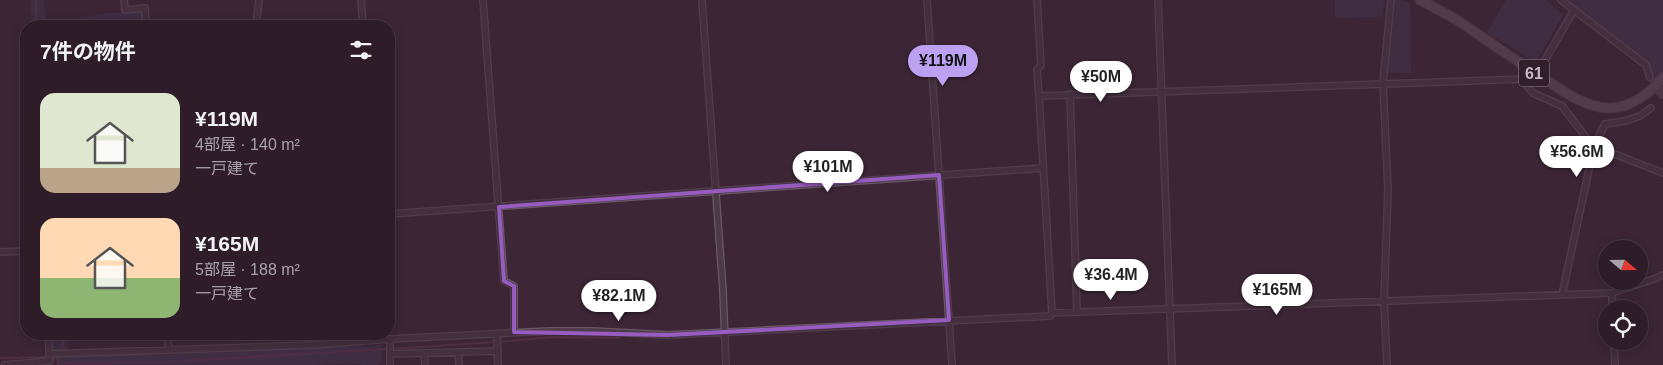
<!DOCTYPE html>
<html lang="ja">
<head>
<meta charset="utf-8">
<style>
  body { margin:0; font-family:Arial,"Noto Sans JP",sans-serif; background:#3a2934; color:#f1f3f6; height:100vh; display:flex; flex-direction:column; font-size:19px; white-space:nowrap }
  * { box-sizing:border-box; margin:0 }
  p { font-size:16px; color:#a7a1a8 }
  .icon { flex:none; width:28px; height:28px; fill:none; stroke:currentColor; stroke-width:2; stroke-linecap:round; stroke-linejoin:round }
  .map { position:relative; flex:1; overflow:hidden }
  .panel { position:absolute; left:20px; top:20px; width:375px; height:320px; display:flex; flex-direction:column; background:#2e1c28; border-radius:20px; box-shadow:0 2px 12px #0003,0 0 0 1px #493a45 }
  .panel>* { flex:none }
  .needle { width:32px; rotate:110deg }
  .tools { position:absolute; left:1598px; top:240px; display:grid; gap:10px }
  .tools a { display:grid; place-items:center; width:50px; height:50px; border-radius:50%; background:#2e1c28; box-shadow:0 2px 12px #0003,0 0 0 1px #493a45; font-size:25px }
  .price { position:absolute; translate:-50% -42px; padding:0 11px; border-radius:18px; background:#fff; color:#222; font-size:16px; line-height:32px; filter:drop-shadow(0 1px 2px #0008) }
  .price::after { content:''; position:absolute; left:50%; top:30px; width:15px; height:11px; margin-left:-8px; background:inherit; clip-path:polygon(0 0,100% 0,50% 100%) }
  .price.active { background:#bca0f2; color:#111 }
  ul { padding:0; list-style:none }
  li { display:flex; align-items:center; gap:15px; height:125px; padding:0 20px }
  li span { display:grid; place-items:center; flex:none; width:140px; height:100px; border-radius:15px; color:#555 }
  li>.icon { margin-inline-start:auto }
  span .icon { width:60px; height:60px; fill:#fffc; stroke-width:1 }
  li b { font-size:21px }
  h2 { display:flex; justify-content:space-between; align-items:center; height:60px; padding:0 20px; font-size:21px }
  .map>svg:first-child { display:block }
  .green { fill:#443650 }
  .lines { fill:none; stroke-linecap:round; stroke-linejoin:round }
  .stream { stroke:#623b56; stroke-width:2 }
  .minor-casing { stroke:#6b5865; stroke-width:8 }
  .secondary-casing { stroke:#6b5865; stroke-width:10 }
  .primary-casing { stroke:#564350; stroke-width:11 }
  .minor { stroke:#4d3a47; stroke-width:5.5 }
  .secondary { stroke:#5f4857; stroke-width:8 }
  .primary { stroke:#6d5866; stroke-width:9 }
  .marked { fill:none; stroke:#965cc0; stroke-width:4; stroke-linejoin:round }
  .labels { text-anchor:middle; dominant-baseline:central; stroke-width:5; stroke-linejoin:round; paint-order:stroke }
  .shield { fill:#321f2c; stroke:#9b8995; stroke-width:1 }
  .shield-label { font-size:16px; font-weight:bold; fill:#c8b6c2 }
</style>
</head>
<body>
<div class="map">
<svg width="1663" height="365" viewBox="0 0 1663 365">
  <rect width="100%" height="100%" fill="#3d2636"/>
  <!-- green -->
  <path class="green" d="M30 0H44L47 26H31Z
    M1335 0H1384L1383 17 1335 18Z
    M1395 0H1401L1410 4 1411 73H1388Z
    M1506 0H1546L1563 15 1536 62 1487 33Z
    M1559 0H1663V84Z
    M145 8 146 26H53L52 22Z
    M50 334H67L68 353 52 354Z
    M382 345V362H379V365H361L360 363 310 365H58L57 356Z"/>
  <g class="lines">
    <!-- stream -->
    <path class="stream" d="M36 0V26
      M62 334 64 351
      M499 342 551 337 619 338
      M392 349 495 342
      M57 356 58 365
      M0 358 48 357
      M58 363 165 362 387 349"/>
    <defs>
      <path id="minor" d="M124 0 125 10 145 8 146 26
        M361 0 363 26
        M483 0 504 281 514 286V332
        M702 0 723 291 726 365
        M927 0 952 365
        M1037 0 1041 65 1037 70 1039 96 1052 313
        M1158 0 1172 365
        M1561 0 1646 65 1650 78
        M256 26 259 0
        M1537 74 1574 10
        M1529 75 1527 79V86L1533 93 1562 106 1588 140 1594 146 1663 173
        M1070 94 1077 312
        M1039 96 1527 79
        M389 214 1043 168
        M0 252 26 251
        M1612 293V309
        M1562 295 1594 146 1605 124 1625 121 1640 116 1651 108
        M167 334 169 350
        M497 334 498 365
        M390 339V365
        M1614 341 1615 365
        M458 352 459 365
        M424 353 425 365
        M49 354 314 345 390 339 550 331H593L668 335 1050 316 1052 313 1612 293 1654 279 1663 275
        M390 354 498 351
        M5 365 50 361 48 334
        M1387 365 1384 301 1388 190 1383 83 1391 0"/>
      <path id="secondary" d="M1655 87 1663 94"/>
      <path id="primary" d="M1420 0C1433 7 1447 14 1460 22 1488 41 1515 60 1543 78 1563 91 1584 107 1608 108 1630 109 1650 93 1663 77"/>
    </defs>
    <!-- minor casing -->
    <use href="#minor" class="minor-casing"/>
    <!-- secondary casing -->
    <use href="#secondary" class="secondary-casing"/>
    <!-- primary casing -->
    <use href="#primary" class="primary-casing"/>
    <!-- minor -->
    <use href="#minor" class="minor"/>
    <!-- secondary -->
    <use href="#secondary" class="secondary"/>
    <!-- primary -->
    <use href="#primary" class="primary"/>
  </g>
  <!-- marked area -->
  <path d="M0 0H1663V365H0ZM939 175 949 320 668 335 514 332V286L504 281 499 207Z" fill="#3d2636" fill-opacity=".55" fill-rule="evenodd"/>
  <path class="marked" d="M939 175 949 320 668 335 514 332V286L504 281 499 207Z"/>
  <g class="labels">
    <!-- shield labels -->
    <rect class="shield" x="1519" y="59.5" width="30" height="27" rx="4"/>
    <g class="shield-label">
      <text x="1534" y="73">61</text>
    </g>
  </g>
</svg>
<div class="tools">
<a><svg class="needle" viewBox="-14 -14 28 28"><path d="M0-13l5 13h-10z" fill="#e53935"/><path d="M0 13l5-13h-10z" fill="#a7a1a8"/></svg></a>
<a><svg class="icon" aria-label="locate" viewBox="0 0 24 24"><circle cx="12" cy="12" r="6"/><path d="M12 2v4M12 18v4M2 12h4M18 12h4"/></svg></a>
</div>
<b class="price active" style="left:943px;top:87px">¥119M</b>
<b class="price" style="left:1101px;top:103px">¥50M</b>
<b class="price" style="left:1577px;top:178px">¥56.6M</b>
<b class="price" style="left:828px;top:193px">¥101M</b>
<b class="price" style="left:1111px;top:301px">¥36.4M</b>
<b class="price" style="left:1277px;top:316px">¥165M</b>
<b class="price" style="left:619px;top:322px">¥82.1M</b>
<section class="panel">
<h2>7件の物件<svg class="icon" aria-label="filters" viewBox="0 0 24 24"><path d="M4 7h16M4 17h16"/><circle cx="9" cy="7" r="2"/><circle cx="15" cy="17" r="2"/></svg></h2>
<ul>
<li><span style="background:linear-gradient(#dfe7d0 75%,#b9a48a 0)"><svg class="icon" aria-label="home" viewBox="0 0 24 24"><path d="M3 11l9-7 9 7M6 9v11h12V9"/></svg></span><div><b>¥119M</b><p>4部屋 · 140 m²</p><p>一戸建て</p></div></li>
<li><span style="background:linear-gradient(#ffd9b3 60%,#8fb573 0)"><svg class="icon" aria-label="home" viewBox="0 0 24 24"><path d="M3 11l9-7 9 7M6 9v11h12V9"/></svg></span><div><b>¥165M</b><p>5部屋 · 188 m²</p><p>一戸建て</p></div></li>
</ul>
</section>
</div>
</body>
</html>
